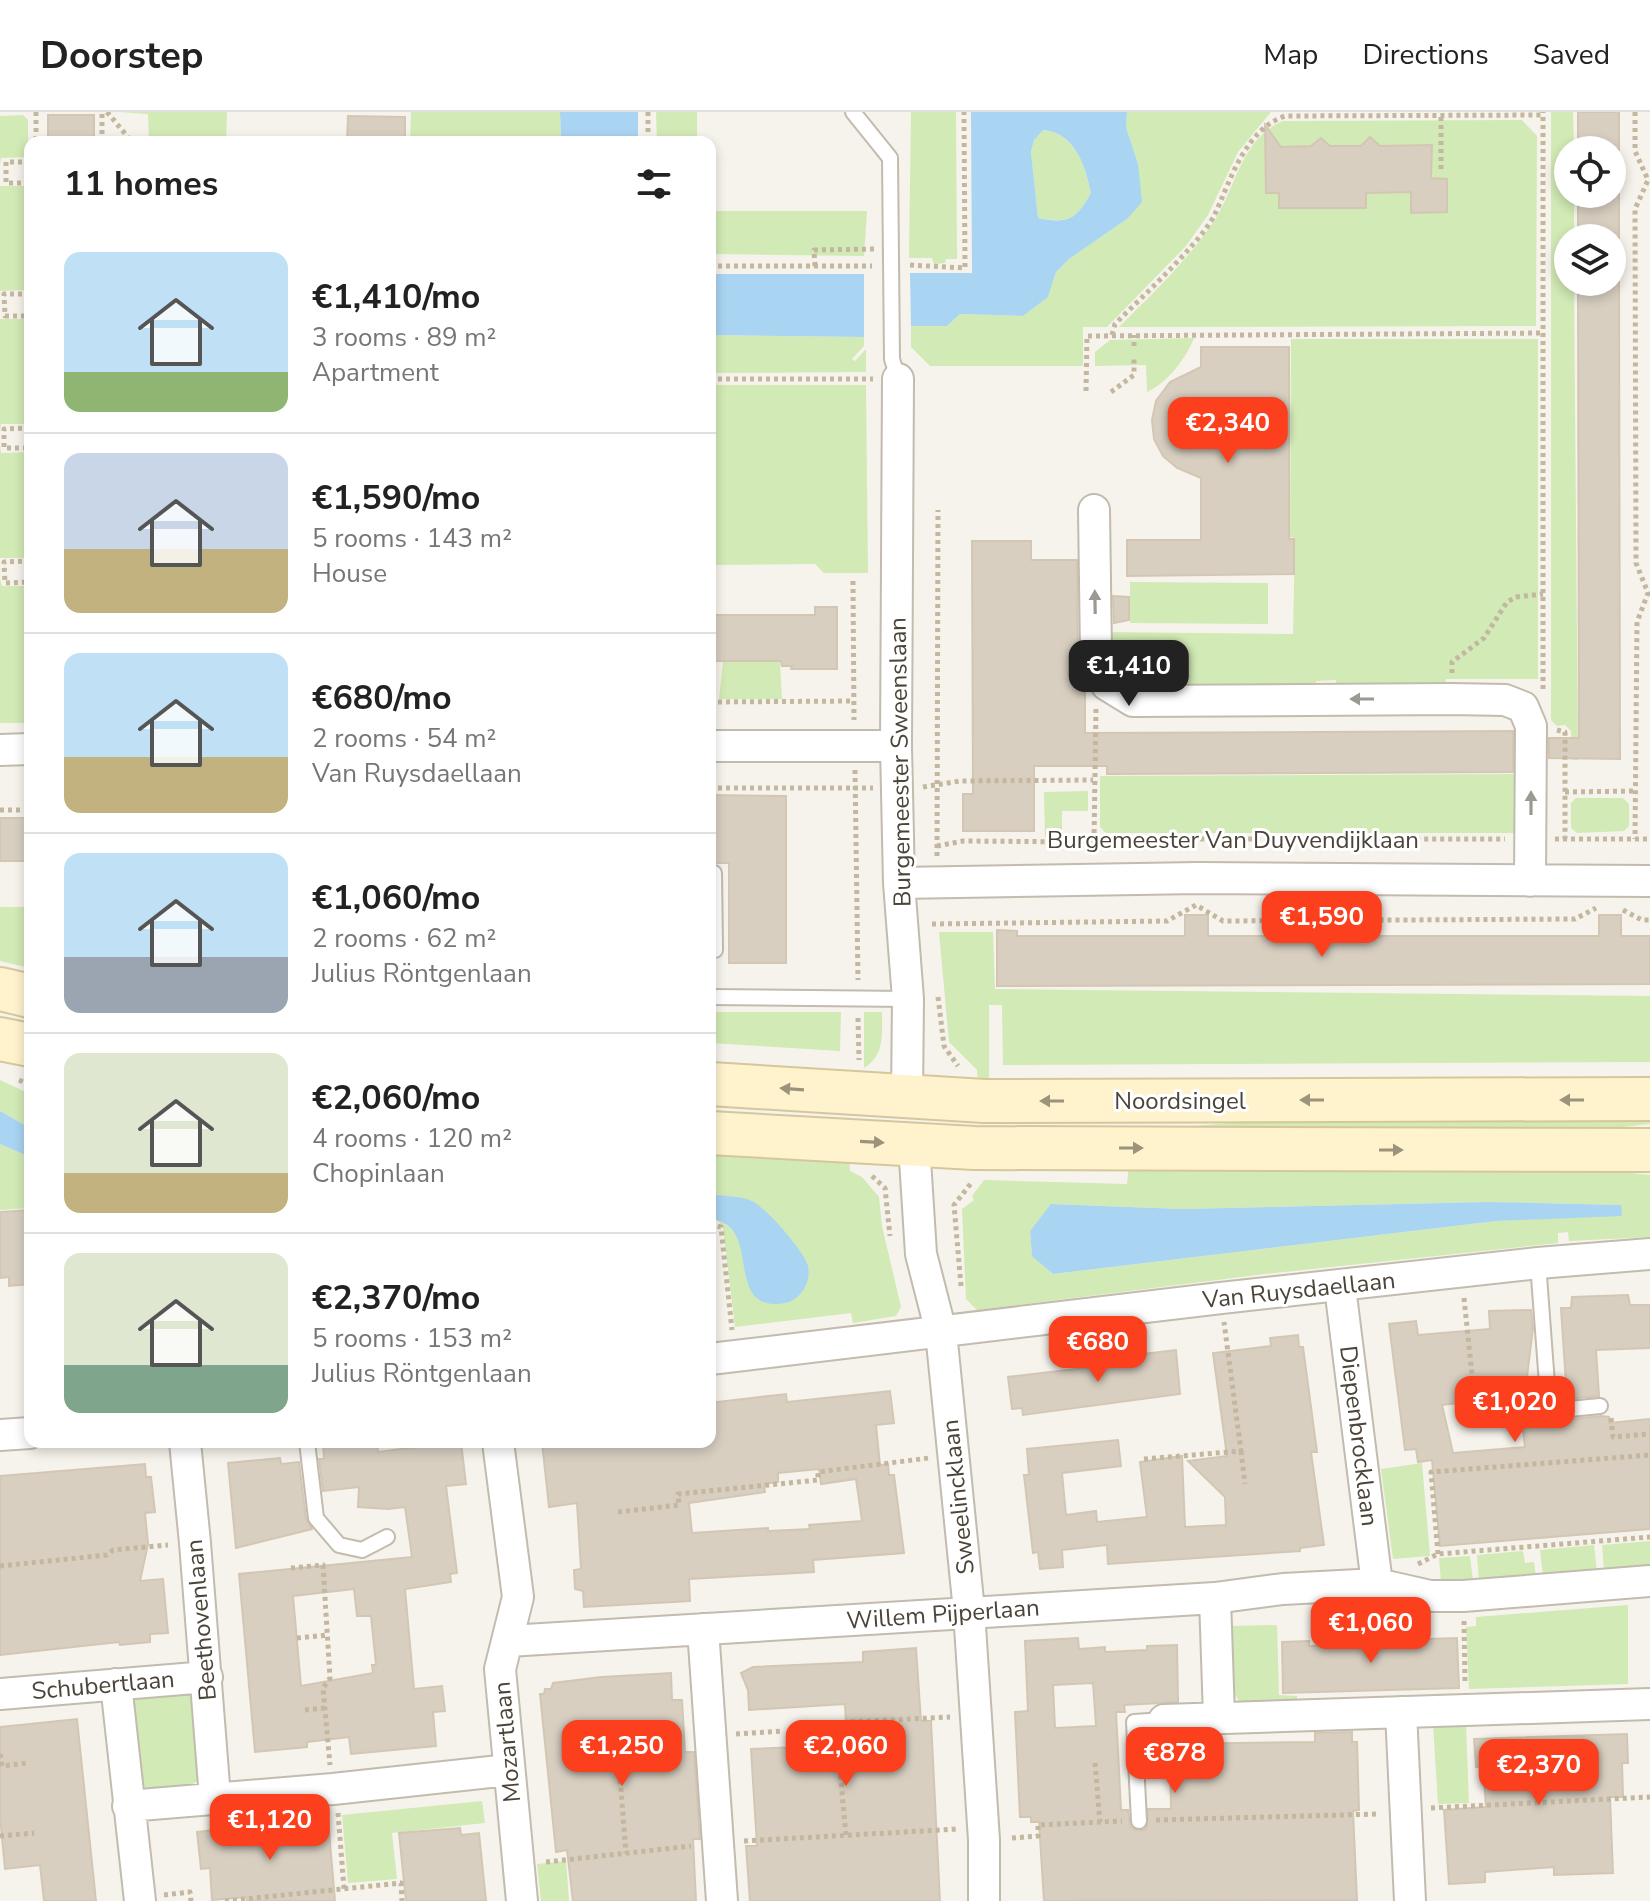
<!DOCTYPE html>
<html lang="en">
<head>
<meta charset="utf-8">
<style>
  body { margin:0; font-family:"Nunito Sans",sans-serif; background:#f2f2f2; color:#222; height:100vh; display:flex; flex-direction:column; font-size:30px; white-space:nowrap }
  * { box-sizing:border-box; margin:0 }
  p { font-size:26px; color:#767676 }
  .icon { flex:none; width:44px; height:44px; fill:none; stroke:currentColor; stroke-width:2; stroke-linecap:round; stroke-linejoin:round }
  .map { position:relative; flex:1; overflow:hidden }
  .drawer { position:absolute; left:24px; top:24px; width:692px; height:1312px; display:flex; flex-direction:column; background:#fff; border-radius:16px; box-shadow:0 4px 12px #0003 }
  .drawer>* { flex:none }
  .fabs { position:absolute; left:1554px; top:24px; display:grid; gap:16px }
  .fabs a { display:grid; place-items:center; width:72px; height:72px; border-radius:50%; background:#fff; box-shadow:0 4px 12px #0003; font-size:40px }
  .price { position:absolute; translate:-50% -68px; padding:0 18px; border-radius:16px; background:#fc3f1d; color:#fff; font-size:26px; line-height:52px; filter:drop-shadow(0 2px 4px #0008) }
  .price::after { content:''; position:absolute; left:50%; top:48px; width:24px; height:18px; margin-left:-12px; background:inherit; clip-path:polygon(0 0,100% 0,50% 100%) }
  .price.on { background:#222; color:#fff }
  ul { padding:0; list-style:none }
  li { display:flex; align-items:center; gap:24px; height:200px; padding:0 40px }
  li+li { border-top:2px solid #e0e0e0 }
  li span { display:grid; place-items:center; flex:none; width:224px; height:160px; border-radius:16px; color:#555 }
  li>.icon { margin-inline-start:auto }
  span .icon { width:96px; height:96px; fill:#fffc; stroke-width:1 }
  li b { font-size:34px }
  h2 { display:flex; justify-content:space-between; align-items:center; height:96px; padding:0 40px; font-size:34px }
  header { display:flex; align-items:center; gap:48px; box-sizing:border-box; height:112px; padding:0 40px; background:#fff; border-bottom:2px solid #e0e0e0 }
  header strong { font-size:38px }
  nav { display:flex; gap:44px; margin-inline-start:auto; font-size:28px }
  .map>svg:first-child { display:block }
  .green { fill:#d2eab5; fill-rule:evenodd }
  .water { fill:#a9d4f2; fill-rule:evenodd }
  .building { fill:#d8cfc1; stroke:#d3c7b4; stroke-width:2; fill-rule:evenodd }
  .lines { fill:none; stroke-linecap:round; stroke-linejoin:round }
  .service-casing { stroke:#c2bbae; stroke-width:18 }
  .minor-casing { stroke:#c2bbae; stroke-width:34 }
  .secondary-casing { stroke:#d6c79b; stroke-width:46 }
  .path { stroke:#c4b79f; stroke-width:5; stroke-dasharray:4 4; stroke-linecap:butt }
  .service { stroke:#fff; stroke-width:14 }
  .minor { stroke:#fff; stroke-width:30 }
  .secondary { stroke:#fff3cd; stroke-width:42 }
  .oneway { fill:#9c9892 }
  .oneway2 { fill:#9c937c }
  .labels { text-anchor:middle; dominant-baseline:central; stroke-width:6; stroke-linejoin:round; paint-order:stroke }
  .street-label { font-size:24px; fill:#4b4439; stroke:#fff }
</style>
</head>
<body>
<header>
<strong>Doorstep</strong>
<nav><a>Map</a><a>Directions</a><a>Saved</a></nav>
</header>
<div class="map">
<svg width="1650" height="1789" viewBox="0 0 1650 1789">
  <rect width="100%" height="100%" fill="#f6f3ec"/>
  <!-- green -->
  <path class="green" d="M119 0H227L226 30H149L148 2Z
    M411 0H560L561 24H568L569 30H410Z
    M656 0H697V30H657Z
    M911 0H956L957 147H946L945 151 934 152 932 146H909Z
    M1127 0H1271L1238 40 1208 103 1186 134 1107 215H1083V254H930L911 235V214H947L960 202 1023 204 1048 185 1056 160 1069 147 1127 107 1138 52 1126 15Z
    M1551 0H1573L1574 38H1568V82H1574V126H1568V170H1574L1578 648H1572L1571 619 1565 613 1557 614 1551 608Z
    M23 3 28 8V45L1 46 0 53V4Z
    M1522 8 1537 24 1536 214 1119 215C1152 182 1188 148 1214 109 1236 76 1241 26 1283 9Z
    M1042 18C1075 21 1085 53 1091 81 1076 108 1069 111 1038 106L1031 40 1034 28Z
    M0 74H28L29 178 0 179Z
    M710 99H867L864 144 710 142Z
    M0 207H29L30 312H1L0 320Z
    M710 223 864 225V234L852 247 855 249 866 237V260L710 261Z
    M1194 226C1185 248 1168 270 1147 280L1146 253 1095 254V240L1110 228Z
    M1291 227H1538V567H1446L1444 579 1336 580V568L1316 569 1315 579 1138 578 1115 564 1102 520 1293 522 1295 426 1290 425Z
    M710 273H866L868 461H824L815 452 710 453Z
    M0 333 1 341 29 340 30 446H0Z
    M0 467 2 474H30V606L24 611H0Z
    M1130 470 1268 471V512L1130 511Z
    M723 550H780L782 587H719Z
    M1524 662V721H1106L1100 715V664Z
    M1088 679V699H1062V724L1045 725 1044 680Z
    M1576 686H1623L1629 692V714L1624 719 1577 721 1571 716V691Z
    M0 795H30V856L0 849Z
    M939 820H993L995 877 1650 884V950L1003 953 1002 893H989V973H978L977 958 949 930Z
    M710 900H841L840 939 710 931Z
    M864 900H882C882 922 885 943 864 956Z
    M0 968 30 982V1016L0 999Z
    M1650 1004V1012L1551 1023 978 1021V1013L1150 1018 1283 1006Z
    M0 1032 30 1045V1096L0 1098Z
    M710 1036 849 1043 850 1059 862 1065 879 1085 882 1114 901 1195 896 1204 853 1211 851 1201 735 1215 723 1116 718 1108C745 1120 743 1147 748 1174L752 1089 710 1082Z
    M1129 1053 1565 1054 1650 1063V1125L1569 1129 1568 1120 1558 1121V1131L1265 1162 977 1198 966 1187 962 1097 974 1088 972 1084 984 1068 1127 1072ZM1487 1090 1620 1093 1622 1103 1496 1109 1053 1162 1032 1143 1030 1119 1052 1092 1181 1097Z
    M1422 1351 1430 1444 1393 1447 1381 1357Z
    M1650 1429V1455L1604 1458 1602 1433Z
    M1594 1433 1597 1460 1543 1464 1540 1438Z
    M1523 1439 1525 1451 1534 1450 1536 1464 1479 1469 1477 1443Z
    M1470 1444 1473 1469 1441 1470 1439 1446Z
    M1628 1493V1572L1469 1577 1466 1515 1476 1514V1505Z
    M1277 1513 1279 1583 1297 1584V1593C1283 1594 1265 1598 1251 1595 1222 1590 1229 1536 1228 1514Z
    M143 1582H189L195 1586 199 1668 187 1676 147 1678 140 1667 131 1596 134 1587Z
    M1466 1611 1469 1691 1438 1692 1433 1613Z
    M482 1689 485 1711 392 1721 397 1767 348 1771 342 1703Z
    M566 1749 569 1789H541L537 1752Z"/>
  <!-- water -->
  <path class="water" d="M560 0H638V30H569L567 24H561Z
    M971 0H1127L1126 15 1138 52 1142 90 1127 107 1069 147 1056 160 1048 185 1023 204 960 202 947 214H911L910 161H972ZM1043 18C1075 21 1085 53 1091 81 1076 108 1068 112 1038 106L1031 40 1034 28Z
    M710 162H864V225L710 223Z
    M0 999 30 1016V1045L0 1032Z
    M710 1082C722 1084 741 1084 752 1089 767 1097 804 1139 808 1154 810 1164 807 1175 800 1182 793 1191 783 1192 772 1192 726 1187 762 1113 710 1107Z
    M1487 1090 1621 1093 1622 1104 1496 1109 1053 1162 1032 1144 1030 1119 1051 1092 1181 1097Z"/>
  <!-- building -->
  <path class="building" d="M1578 0H1619V38H1578Z
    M48 3H94V30H48Z
    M348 4 405 5V30H347Z
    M1265 13 1281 35 1311 34 1321 26 1330 34H1361L1370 25 1380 34 1432 33 1431 66 1447 67V100L1411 101V80L1366 81V96H1279V81H1266Z
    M1578 82H1619V126H1578Z
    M1578 170H1619L1620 647 1549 646V626H1579Z
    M1201 235H1289V427H1294V462L1127 464V428H1201V366L1177 356 1163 344 1154 327 1152 308 1156 289 1170 270 1201 255Z
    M972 429H1031V448H1077L1078 541 1085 565V621L1513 619V660L1107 662V654H1034V719H963V682H973Z
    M1113 484 1129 485V508L1114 511Z
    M815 495H837V557H791L792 554H782L781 549H710V503H815Z
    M710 683 786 684V851H729V751H711L710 748Z
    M0 706H30V749H0Z
    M1185 803H1208V824H1599V803H1621V824H1650V872L997 874V818L1017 819V824H1185Z
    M30 1098V1172L9 1174V1165L0 1166V1100Z
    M1628 1183 1630 1193H1650V1236L1596 1238 1599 1284 1567 1287 1561 1196H1571L1572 1185Z
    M1531 1198 1533 1216 1524 1289 1491 1287 1442 1293 1453 1341 1525 1335 1522 1312 1601 1304 1609 1305V1311L1650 1307V1417L1440 1434 1432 1348 1418 1350 1416 1337 1405 1338 1389 1212 1416 1209 1418 1223 1490 1217 1489 1199Z
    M1298 1223 1299 1235H1303L1317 1340H1311L1324 1433 1300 1436V1439L1108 1452 1107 1433 1062 1438 1063 1455 1040 1457 1038 1440 1033 1441 1024 1363H1029L1027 1337 1118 1328 1121 1354 1062 1361 1066 1403 1096 1399 1097 1410 1147 1405 1140 1350 1182 1344 1185 1415 1226 1413 1225 1385 1188 1349 1227 1344 1213 1241 1271 1234 1270 1226Z
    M1176 1238 1180 1282 1023 1303 1022 1296 1012 1297 1008 1265 1110 1253V1246Z
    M890 1279 894 1311 876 1313 880 1353 888 1352 889 1363H894L904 1441 813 1448 814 1460 689 1467 690 1489 584 1495 583 1479 575 1477 574 1458 581 1457 577 1391 549 1395 542 1330H710V1291L786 1282 787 1290ZM819 1357 821 1372 856 1367 862 1409 809 1413 810 1417 768 1419V1416L692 1421 689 1391 765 1380 764 1372 778 1370V1361Z
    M323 1330H377L378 1340 424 1334V1330H461L466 1372 446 1374 457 1461 450 1462 451 1470 405 1477 414 1577 442 1574 445 1599 433 1600 436 1634 351 1642 349 1625 307 1630V1635L255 1640 239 1462 412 1445 405 1395 388 1397 358 1395 359 1375 323 1379 319 1347H324ZM354 1477 357 1504H371L376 1553H372L373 1561 301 1574 293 1484Z
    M280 1346 281 1352 299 1350 306 1407 312 1417 236 1436 228 1351Z
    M145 1352 146 1365H151L155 1400 145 1401 148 1432 140 1469 163 1467 168 1521 150 1522V1530L120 1533 119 1530 0 1543V1364Z
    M1385 1492 1397 1528 1457 1526 1459 1576 1283 1581 1282 1530 1309 1529V1534L1376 1533Z
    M1078 1526 1079 1537 1105 1535V1540L1147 1538V1534L1177 1533 1178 1590 1124 1593 1125 1600H1116L1121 1698H1128L1130 1714 1135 1718H1144L1147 1714 1148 1697H1171L1170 1632 1315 1630V1621L1352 1620V1630H1357L1359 1698 1353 1699 1357 1788 1044 1789 1039 1710H1031V1705H1020L1015 1600 1028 1599 1025 1529ZM1093 1571 1096 1614 1055 1616 1053 1573Z
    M916 1536 921 1609H931L940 1789H750L746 1734H757L751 1637 796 1635V1637L847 1632 845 1592 749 1598 748 1578 741 1561 753 1555 863 1550V1540Z
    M671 1561 672 1588H682L685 1640H694L700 1727H693L696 1789H573L567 1738 556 1740 540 1582H544L545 1577H551L553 1571 601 1565Z
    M77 1607 96 1789H44L40 1753 5 1757 0 1704V1615Z
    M1627 1622 1628 1651H1622L1623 1685H1610L1613 1761 1554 1763V1755L1485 1760V1770L1449 1772 1444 1698 1486 1695 1483 1655H1476L1474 1627Z
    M328 1707 335 1789H247L246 1785 212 1788 210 1756 201 1757 197 1720Z
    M460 1716 461 1723 479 1721 486 1789H406L399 1721Z"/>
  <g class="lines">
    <defs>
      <path id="service" d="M853 0 890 46 892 247 898 267
        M710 761H714L715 838
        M710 885 908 887
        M1538 1151 1549 1299 1600 1294
        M307 1330 316 1406 339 1433 362 1438 387 1425
        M1139 1709 1134 1610 1164 1608"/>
      <path id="minor" d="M898 267 896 634 899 771 908 887 907 984
        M1094 398 1096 541 1107 573 1133 589 1451 587 1505 588 1523 595 1531 614 1530 769
        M710 634H896
        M0 638 30 637
        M899 771 1198 766 1650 769
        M914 1032 921 1142 941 1220 969 1499 984 1728V1789
        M1340 1175 1377 1472
        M710 1247 1221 1186 1538 1151 1650 1142
        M0 1323 30 1321
        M185 1330 195 1431 215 1686
        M498 1330 518 1485 500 1557 522 1789
        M1215 1486 1219 1605
        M703 1517 722 1789
        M508 1529 1215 1486 1283 1477 1377 1472 1430 1484H1463L1650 1469
        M116 1572 140 1789
        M0 1582 207 1565
        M1401 1600 1410 1789
        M1164 1608 1650 1592
        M128 1694 333 1677 509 1658"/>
      <path id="secondary" d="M0 877 30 884
        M0 927 30 933
        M710 972 984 989 1650 987
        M710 1021 974 1036 1650 1038"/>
    </defs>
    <!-- service casing -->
    <use href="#service" class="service-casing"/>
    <!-- minor casing -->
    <use href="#minor" class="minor-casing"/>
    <!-- secondary casing -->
    <use href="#secondary" class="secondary-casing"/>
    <!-- path -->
    <path class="path" d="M36 0V30
      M107 0 132 30
      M648 0V30
      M1635 0V39L1648 68 1635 97 1636 451 1648 481 1637 510 1635 727
      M102 30V0
      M30 50H6V71H30
      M1441 57V4
      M910 153 965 156 964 0
      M710 154H872
      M815 154 814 138 875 137
      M30 182H4L5 204H30
      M1112 223 1115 212C1140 187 1166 163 1189 137 1198 127 1209 114 1215 102 1231 67 1245 18 1285 4L1543 3
      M1134 234V223
      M710 267H873
      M1086 279 1087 224 1544 221
      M1111 280 1134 263V246
      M30 316 4 317V336H30
      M30 449 4 450 5 471 30 470
      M853 469 854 608
      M1452 561V550L1484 526 1507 490 1516 485 1543 482
      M1543 577V0
      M710 590 854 589
      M1557 618 1565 620V727
      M855 658 858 868
      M923 675 960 669 1093 668
      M710 676H873
      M1565 680 1636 679
      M0 698H30
      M1555 727H1650
      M1094 729 1096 595
      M937 734 963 729 1087 730 1100 727H1505
      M937 744 938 398
      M1623 798 1642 808H1650
      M932 812 1167 809 1196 793 1223 809 1575 807 1596 796
      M938 885 944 934 958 954
      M858 906 859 948
      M19 968 30 973
      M872 1064 885 1076 890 1124
      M710 1112 721 1115 732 1218
      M961 1174 954 1093 972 1070
      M1464 1186 1475 1292
      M1611 1306 1613 1325 1650 1322
      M1241 1339 1245 1372
      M1144 1347 1241 1339 1224 1210
      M618 1400 679 1393 678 1382 818 1368V1360L929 1346
      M1438 1442 1431 1360 1650 1343
      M1418 1452 1438 1442 1650 1425
      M0 1454 107 1443 113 1438 168 1433
      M291 1456 323 1453 330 1566 323 1576 330 1653
      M1464 1509 1465 1571
      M297 1526 328 1523
      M305 1598 325 1596
      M736 1622 783 1619
      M617 1628 626 1741
      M0 1642 2 1654 27 1651
      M1095 1651 1100 1710
      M1431 1696 1650 1685
      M338 1701 344 1777
      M1156 1708 1378 1702
      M846 1723 837 1627 847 1610 950 1605
      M0 1724 34 1721
      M1012 1726 1038 1724V1713L1122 1709
      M744 1729 958 1717
      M546 1750 691 1734
      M164 1783 190 1780 191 1789
      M225 1789 401 1771 402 1789"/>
    <!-- service -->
    <use href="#service" class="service"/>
    <!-- minor -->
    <use href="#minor" class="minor"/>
    <!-- secondary -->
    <use href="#secondary" class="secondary"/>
  </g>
  <!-- one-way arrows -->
  <defs><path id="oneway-solid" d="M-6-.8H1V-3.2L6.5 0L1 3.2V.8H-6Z" transform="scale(2)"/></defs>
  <g class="oneway">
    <use href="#oneway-solid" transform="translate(1095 490) rotate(-91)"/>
    <use href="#oneway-solid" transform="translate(1362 587) rotate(180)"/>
    <use href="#oneway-solid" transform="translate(1531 691) rotate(-90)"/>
  </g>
  <g class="oneway2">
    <use href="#oneway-solid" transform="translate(792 977) rotate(-176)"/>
    <use href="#oneway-solid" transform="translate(1312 988) rotate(180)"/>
    <use href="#oneway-solid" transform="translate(1572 988) rotate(180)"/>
    <use href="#oneway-solid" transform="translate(1052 989) rotate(180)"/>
    <use href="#oneway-solid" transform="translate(872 1030) rotate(3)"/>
    <use href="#oneway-solid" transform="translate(1131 1036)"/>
    <use href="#oneway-solid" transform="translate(1391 1038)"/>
  </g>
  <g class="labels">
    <!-- street labels -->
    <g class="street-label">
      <text transform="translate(900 650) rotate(-91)">Burgemeester Sweenslaan</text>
      <text x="1233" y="728">Burgemeester Van Duyvendijklaan</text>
      <text x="1180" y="989">Noordsingel</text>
      <text transform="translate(1299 1178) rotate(-6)">Van Ruysdaellaan</text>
      <text transform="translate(1359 1324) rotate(83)">Diepenbrocklaan</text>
      <text transform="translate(958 1385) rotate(-96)">Sweelincklaan</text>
      <text transform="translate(943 1502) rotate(-4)">Willem Pijperlaan</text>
      <text transform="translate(201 1508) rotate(-95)">Beethovenlaan</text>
      <text transform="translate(103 1573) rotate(-5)">Schubertlaan</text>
      <text transform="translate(507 1630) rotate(-95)">Mozartlaan</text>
    </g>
  </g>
</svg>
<div class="fabs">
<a><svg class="icon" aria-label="locate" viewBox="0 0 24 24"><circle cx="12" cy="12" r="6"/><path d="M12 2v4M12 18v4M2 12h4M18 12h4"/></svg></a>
<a><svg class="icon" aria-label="layers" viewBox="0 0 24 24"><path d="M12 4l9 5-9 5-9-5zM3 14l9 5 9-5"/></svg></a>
</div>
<b class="price" style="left:1228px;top:353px">€2,340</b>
<b class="price on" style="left:1129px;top:596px">€1,410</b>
<b class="price" style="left:1322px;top:847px">€1,590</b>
<b class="price" style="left:1098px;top:1272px">€680</b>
<b class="price" style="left:1515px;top:1332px">€1,020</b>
<b class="price" style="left:1371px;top:1553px">€1,060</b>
<b class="price" style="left:622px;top:1676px">€1,250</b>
<b class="price" style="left:846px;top:1676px">€2,060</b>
<b class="price" style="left:1175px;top:1683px">€878</b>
<b class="price" style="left:1539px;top:1695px">€2,370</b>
<b class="price" style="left:270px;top:1750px">€1,120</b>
<section class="drawer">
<h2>11 homes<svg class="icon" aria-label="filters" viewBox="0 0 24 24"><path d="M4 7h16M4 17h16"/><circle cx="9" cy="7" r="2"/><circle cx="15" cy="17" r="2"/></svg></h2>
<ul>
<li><span style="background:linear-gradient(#bfe0f5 75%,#8fb573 0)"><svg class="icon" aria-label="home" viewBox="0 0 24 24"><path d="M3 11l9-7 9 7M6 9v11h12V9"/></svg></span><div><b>€1,410/mo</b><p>3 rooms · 89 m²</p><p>Apartment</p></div></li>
<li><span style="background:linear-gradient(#c9d6e8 60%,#c2b280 0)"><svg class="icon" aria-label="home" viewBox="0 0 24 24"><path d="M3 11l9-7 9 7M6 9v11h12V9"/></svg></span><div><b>€1,590/mo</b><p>5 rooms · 143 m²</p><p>House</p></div></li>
<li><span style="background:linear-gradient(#bfe0f5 65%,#c2b280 0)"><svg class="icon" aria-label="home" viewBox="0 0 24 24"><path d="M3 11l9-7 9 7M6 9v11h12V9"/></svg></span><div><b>€680/mo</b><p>2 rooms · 54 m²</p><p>Van Ruysdaellaan</p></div></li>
<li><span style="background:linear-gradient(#bfe0f5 65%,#9aa5b1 0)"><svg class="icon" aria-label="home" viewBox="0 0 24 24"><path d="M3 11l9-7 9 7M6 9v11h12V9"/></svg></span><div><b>€1,060/mo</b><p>2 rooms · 62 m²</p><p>Julius Röntgenlaan</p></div></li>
<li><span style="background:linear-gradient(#dfe7d0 75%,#c2b280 0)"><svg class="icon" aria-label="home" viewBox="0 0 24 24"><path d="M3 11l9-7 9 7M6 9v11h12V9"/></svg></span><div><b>€2,060/mo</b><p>4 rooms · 120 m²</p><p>Chopinlaan</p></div></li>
<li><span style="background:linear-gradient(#dfe7d0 70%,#7fa58c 0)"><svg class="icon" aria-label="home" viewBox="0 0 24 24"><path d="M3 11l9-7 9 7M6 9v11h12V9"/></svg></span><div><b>€2,370/mo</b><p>5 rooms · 153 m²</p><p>Julius Röntgenlaan</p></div></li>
</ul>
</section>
</div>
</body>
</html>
